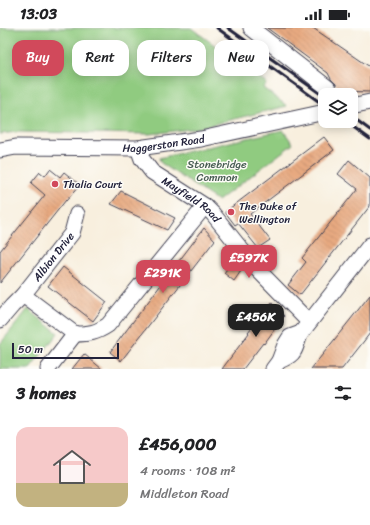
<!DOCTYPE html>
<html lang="en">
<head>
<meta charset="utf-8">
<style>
  body { margin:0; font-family:Sriracha,sans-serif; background:#f6f6f6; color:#202124; height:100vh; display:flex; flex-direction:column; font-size:15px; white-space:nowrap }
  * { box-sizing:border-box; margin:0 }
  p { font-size:13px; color:#757577 }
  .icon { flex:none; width:22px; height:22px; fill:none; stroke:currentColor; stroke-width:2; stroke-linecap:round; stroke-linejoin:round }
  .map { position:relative; height:341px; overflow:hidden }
  .side { display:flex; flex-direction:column; background:#fff; flex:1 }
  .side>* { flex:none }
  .banner { position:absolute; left:12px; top:12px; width:346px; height:36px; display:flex; gap:8px }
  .tools { position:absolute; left:318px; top:60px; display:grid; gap:8px }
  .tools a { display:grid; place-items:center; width:40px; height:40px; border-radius:8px; background:#fff; box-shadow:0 2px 10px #0003; font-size:20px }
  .scale { position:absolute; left:12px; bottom:10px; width:107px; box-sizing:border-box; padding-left:4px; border:2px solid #22223b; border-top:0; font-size:11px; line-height:14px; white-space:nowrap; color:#22223b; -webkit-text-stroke:3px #fdfcf7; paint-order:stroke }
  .price { position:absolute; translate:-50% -34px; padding:0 9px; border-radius:8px; background:#d1495b; color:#fff; font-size:13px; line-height:26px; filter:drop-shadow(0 1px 2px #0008) }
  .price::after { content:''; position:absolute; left:50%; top:24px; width:12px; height:9px; margin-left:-6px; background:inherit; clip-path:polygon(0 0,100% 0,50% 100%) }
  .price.active { background:#222; color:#fff }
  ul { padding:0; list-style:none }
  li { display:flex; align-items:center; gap:12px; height:100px; padding:0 16px }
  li+li { border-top:1px solid #e0e0e0 }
  li span { display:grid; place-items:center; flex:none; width:112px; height:80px; border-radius:12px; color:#555 }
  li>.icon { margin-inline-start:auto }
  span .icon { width:48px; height:48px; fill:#fffc; stroke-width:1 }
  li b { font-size:17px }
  h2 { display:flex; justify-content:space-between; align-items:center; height:48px; padding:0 16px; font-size:17px }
  .chip { padding:0 14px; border-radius:12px; background:#fff; box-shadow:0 2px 10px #0003; font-size:14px; line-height:36px }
  .chip.active { background:#d1495b; color:#fff }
  .status { display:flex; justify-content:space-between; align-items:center; height:28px; padding:0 20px; background:#fff; direction:ltr }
  .status svg { height:11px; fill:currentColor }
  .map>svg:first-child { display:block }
  .green { fill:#90cb80; stroke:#59765e }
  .building { fill:url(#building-back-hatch) }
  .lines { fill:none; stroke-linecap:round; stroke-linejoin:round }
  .minor-casing { stroke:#424153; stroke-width:17 }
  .minor { stroke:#fff; stroke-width:15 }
  .rail { stroke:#22223b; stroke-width:3 }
  .poi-dot { fill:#d1495b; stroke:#fdfcf7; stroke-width:1.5 }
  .labels { text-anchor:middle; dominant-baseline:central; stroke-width:3; stroke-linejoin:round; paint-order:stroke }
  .street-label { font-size:11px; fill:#22223b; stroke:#fdfcf7 }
  .park-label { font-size:11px; fill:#485d53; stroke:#fdfcf7 }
  .poi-label { font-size:11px; fill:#22223b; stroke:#fdfcf7; text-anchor:start }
</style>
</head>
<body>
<div class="status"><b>13:03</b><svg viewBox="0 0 49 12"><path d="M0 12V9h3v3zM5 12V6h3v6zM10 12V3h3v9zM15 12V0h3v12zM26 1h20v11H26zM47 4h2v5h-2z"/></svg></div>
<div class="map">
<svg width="370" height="341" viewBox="0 0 370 341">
  <defs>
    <pattern id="building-back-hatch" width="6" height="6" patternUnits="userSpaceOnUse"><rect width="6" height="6" fill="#e7a980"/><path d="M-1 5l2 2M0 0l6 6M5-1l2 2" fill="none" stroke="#c69170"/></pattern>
  </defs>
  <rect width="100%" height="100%" fill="#fdfcf7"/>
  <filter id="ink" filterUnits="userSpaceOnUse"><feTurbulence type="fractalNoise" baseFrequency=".025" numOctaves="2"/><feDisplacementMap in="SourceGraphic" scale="8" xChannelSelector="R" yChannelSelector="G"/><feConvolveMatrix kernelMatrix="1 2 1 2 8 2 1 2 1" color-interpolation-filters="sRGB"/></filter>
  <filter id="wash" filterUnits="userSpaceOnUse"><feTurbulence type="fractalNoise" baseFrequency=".012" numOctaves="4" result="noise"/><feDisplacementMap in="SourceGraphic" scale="16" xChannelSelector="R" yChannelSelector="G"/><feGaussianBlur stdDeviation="0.9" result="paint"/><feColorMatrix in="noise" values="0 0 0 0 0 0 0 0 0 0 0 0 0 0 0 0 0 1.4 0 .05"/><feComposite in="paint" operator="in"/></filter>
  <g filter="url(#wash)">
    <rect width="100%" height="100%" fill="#f8efde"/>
    <!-- green -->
    <path class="green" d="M0 0H191L267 55 263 60 287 78 198 100 150 106 17 104 0 106Z
      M283 102 293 116 218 173 161 135 159 130Z
      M28 281 58 305 30 341H0V316Z"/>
    <g id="blocks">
      <!-- building -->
      <path class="building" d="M267 0H313L370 39V64L336 63V56L331 51 328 45Z
        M324 109 334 122 250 186 270 212 258 220 238 195 235 197 225 184Z
        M349 132 370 150V178L300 267 288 257 306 234 302 230 357 161 338 146Z
        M50 141 60 149 64 144 80 157 66 173V172L0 255V223L45 167 31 155 40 144 45 148Z
        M121 163 175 190 167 202 111 176Z
        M204 200 215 212 121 333 110 324Z
        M234 231 243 240 234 253 224 245Z
        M63 239 107 274 93 293 48 258Z
        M370 267V305L364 313 342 341H311Z
        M272 274 284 288 264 316 263 315 243 341H222L249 305 248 304Z
        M84 326 102 341H72Z"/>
    </g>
  </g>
  <g filter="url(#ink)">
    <use href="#blocks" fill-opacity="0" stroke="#424153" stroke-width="1"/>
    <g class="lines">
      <defs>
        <g id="minor">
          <path d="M251 0 328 60"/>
          <path d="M351 78 370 74"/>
          <path id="s1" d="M138 120 142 131 152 144 205 178 213 186 257 241 309 294"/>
          <path id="s2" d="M0 122 16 119 138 120 201 111 325 84"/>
          <path d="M23 267 75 306 48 341"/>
          <path id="s3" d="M0 292 12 278 23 267 72 205 77 186"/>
          <path d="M75 306C89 306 96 305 108 297L205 178"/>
          <path d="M279 333C299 325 293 321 301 305L370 217"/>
          <path d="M273 341 279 333 285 317 290 309 301 305"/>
        </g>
      </defs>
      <!-- minor casing -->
      <use href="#minor" class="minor-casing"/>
      <!-- minor -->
      <use href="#minor" class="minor"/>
      <!-- rail -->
      <path class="rail" d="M217 0 325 78
        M228 0 325 69
        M351 88 370 102
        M345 93 370 111"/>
    </g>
  </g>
  <!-- markers -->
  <g class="poi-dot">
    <circle cx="55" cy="156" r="4"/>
    <circle cx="231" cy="184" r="4"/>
  </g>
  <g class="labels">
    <!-- street labels -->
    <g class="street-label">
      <text stroke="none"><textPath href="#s2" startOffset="164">Haggerston Road</textPath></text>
      <text stroke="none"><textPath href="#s1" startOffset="76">Mayfield Road</textPath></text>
      <text stroke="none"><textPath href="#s3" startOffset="83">Albion Drive</textPath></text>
    </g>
    <!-- park labels -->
    <g class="park-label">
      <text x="217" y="136">Stonebridge<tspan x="217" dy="13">Common</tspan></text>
    </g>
    <!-- poi labels -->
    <g class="poi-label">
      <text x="63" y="156">Thalia Court</text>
      <text x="239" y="178">The Duke of<tspan x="239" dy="13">Wellington</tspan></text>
    </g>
  </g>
</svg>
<div class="tools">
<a><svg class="icon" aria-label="layers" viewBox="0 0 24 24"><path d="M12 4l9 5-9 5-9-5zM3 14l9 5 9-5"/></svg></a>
</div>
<div class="scale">50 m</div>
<b class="price" style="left:249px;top:251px">£597K</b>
<b class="price" style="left:163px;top:266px">£291K</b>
<b class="price active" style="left:256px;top:310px">£456K</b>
<div class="banner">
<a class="chip active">Buy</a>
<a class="chip">Rent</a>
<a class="chip">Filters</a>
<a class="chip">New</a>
</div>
</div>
<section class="side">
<h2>3 homes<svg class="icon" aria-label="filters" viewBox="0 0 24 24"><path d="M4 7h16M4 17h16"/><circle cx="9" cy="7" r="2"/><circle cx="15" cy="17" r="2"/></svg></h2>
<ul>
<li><span style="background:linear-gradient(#f6c9c9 70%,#c2b280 0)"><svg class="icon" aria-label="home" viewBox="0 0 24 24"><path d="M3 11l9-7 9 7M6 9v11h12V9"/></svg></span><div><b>£456,000</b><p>4 rooms · 108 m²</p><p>Middleton Road</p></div></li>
</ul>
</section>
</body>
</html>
